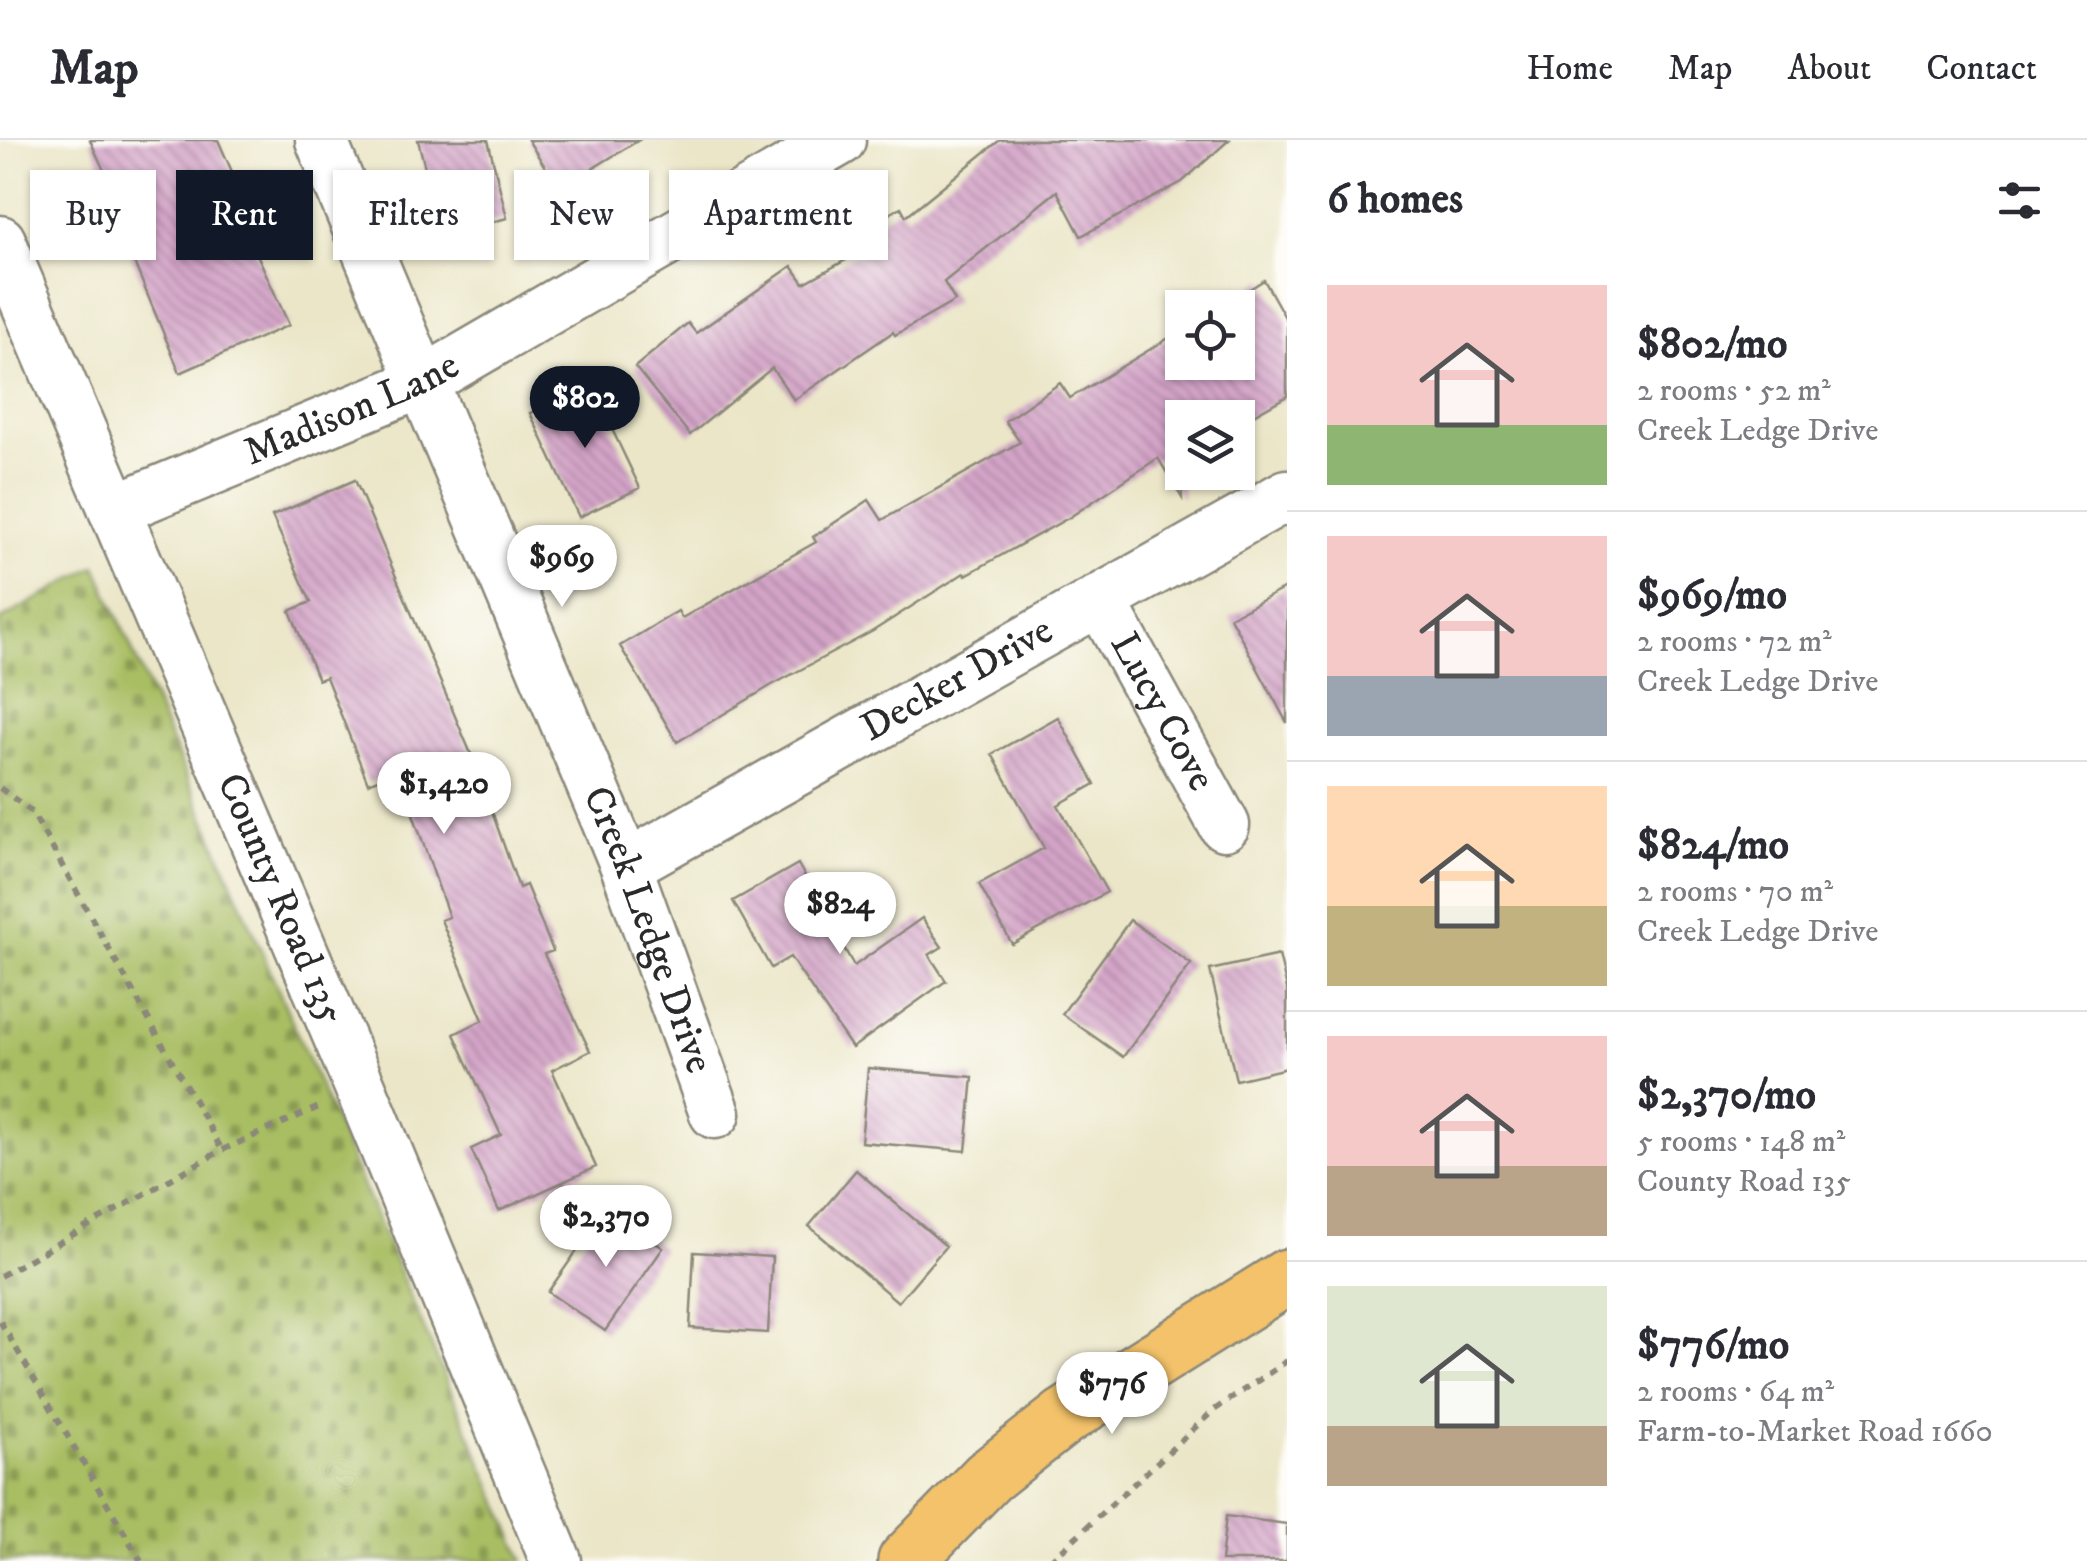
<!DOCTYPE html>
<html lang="en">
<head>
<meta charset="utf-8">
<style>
  body { margin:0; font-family:"IM FELL DW Pica",serif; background:#f7f7f7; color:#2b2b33; height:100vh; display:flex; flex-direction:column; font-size:38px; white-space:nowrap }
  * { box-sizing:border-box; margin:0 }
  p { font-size:32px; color:#7c7c81 }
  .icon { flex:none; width:55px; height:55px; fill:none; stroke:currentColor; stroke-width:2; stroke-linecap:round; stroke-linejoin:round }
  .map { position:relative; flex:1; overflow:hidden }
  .panel { display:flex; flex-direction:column; background:#fff; width:800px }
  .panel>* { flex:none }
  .hud { position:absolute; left:30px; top:30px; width:950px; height:90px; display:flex; gap:20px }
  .fabs { position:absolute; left:1165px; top:150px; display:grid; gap:20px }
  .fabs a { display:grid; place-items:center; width:90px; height:90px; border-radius:0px; background:#fff; box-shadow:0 2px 8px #0004; font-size:50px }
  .price { position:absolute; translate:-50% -85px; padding:0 22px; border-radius:35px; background:#fff; color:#222; font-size:32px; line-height:65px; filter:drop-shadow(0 2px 5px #0008) }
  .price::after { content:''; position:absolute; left:50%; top:60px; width:30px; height:22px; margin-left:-15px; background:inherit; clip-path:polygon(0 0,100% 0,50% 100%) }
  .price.on { background:#111827; color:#fff }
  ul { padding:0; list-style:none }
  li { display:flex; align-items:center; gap:30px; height:250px; padding:0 40px }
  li+li { border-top:2px solid #e1e1e2 }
  li span { display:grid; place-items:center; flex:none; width:280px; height:200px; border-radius:0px; color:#555 }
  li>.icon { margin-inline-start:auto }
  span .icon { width:120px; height:120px; fill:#fffc; stroke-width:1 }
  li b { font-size:42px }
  h2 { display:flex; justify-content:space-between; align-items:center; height:120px; padding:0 40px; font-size:42px }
  .chip { padding:0 35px; border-radius:0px; background:#fff; box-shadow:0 2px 8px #0004; font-size:35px; line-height:90px }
  .chip.on { background:#111827; color:#fff }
  header { display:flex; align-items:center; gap:60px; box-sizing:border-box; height:140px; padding:0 50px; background:#fff; border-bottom:2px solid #e1e1e2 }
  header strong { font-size:48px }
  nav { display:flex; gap:55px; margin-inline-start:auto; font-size:35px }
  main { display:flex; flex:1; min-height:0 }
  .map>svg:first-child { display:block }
  .cemetery { fill:url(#cemetery-stones); stroke:#6a7447; stroke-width:2.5 }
  .building { fill:url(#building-back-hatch) }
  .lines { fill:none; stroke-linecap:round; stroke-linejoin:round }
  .minor-casing { stroke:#8b887a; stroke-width:55 }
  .major-casing { stroke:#8b887a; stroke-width:60 }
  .path { stroke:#8b887a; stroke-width:6; stroke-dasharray:8 8; stroke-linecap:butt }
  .minor { stroke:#fff; stroke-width:50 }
  .major { stroke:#f3c26a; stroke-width:55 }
  .labels { text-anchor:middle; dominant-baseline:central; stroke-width:10; stroke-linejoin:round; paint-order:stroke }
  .street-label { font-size:40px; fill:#2b2b2b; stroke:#fdfcf7 }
</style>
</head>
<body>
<header>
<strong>Map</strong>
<nav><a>Home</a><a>Map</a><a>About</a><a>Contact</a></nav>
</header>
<main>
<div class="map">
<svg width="1287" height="1421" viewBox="0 0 1287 1421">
  <defs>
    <pattern id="cemetery-stones" width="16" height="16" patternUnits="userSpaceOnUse" patternTransform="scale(2.5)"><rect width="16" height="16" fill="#a9be63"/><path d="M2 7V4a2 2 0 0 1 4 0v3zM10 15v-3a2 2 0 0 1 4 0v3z" fill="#8a9b52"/></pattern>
    <pattern id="building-back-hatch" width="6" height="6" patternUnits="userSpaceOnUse" patternTransform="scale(2.5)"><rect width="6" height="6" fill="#d4a4c8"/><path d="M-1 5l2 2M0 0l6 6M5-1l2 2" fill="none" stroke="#ac86a3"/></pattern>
  </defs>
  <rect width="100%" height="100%" fill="#fdfcf7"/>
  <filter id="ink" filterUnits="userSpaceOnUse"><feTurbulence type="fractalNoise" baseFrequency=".01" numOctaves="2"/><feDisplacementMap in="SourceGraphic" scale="20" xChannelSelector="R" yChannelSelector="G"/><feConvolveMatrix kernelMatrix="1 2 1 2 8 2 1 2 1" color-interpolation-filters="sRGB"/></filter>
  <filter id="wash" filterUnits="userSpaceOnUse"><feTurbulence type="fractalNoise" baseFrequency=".0048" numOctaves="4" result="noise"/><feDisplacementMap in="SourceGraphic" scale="40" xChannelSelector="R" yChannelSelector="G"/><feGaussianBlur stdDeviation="2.25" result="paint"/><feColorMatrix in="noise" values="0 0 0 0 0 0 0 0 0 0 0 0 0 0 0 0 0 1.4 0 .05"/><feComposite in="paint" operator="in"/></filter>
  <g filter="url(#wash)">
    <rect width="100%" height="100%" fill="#ebe6c8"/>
    <!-- cemetery -->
    <path class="cemetery" d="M96 426 524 1421H0V480Z"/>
    <g id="blocks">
      <!-- building -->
      <path class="building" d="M90 0H218L253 79 243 83 289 185 180 233 114 74 122 70Z
        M418 0H488L507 78 442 95Z
        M528 0H639L559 49Z
        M1000 0H1229L1182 42 1081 96 1057 51 944 142 955 161 895 195 893 192 794 260 772 228 690 295 635 227 688 183 696 193 792 126 804 143 871 106 862 90 901 67 906 76Z
        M1264 140 1287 181V256L1248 278H1182V358L1158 318 1070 377 966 435 964 433 873 491 772 545 677 602 620 506 678 471 682 478 816 402 813 397 869 360 882 380 1020 302 1005 281 1060 243 1070 258 1182 190V222H1238V168H1220Z
        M591 245 640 348 579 377 530 273Z
        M355 340 474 621 519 748 526 745 553 811 544 814 590 911 552 930 596 1027 499 1071 471 1009 501 995 454 894 483 880 441 780 449 777 398 631 368 643 326 537 318 540 290 471 311 462 272 376Z
        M1287 447V583L1230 477Z
        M1058 577 1095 644 1058 665 1107 752 1012 804 979 744 1044 708 992 614Z
        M798 724 854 826 922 778 942 807 929 815 946 841 852 908 790 817 771 828 733 761Z
        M1130 780 1191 824 1123 917 1062 874Z
        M1279 815 1287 849V928L1236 940 1210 830Z
        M868 928 973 937 966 1011 861 1002Z
        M856 1030 946 1106 898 1162 809 1086Z
        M607 1068 663 1108 605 1191 548 1152Z
        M694 1112 772 1117 768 1193 690 1188Z
        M1226 1376 1287 1384V1421H1221Z"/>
    </g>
  </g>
  <g filter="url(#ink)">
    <use href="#blocks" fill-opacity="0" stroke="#8b887a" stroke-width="2.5"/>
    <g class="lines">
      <defs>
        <g id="minor">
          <path id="s1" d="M321 0 626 726 715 973"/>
          <path id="s2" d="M0 101 361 949 556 1421"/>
          <path id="s3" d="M114 370 423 242 840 0"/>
          <path id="s4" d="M1100 460 1224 685"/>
          <path id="s5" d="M626 726 1287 355"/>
        </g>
        <path id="major" d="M906 1421 988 1337 1064 1277 1287 1137"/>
      </defs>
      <!-- minor casing -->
      <use href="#minor" class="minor-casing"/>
      <!-- major casing -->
      <use href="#major" class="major-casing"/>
      <!-- path -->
      <path class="path" d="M0 648 32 672 222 1010
        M0 1136 222 1010 321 966
        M0 1181 141 1421
        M1050 1421 1214 1270 1287 1221"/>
      <!-- minor -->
      <use href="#minor" class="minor"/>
      <!-- major -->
      <use href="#major" class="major"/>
    </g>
  </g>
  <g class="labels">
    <!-- street labels -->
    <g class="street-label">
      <text stroke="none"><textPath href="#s3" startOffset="258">Madison Lane</textPath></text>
      <text stroke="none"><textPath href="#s5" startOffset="380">Decker Drive</textPath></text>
      <text stroke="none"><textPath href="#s4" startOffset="128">Lucy Cove</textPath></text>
      <text stroke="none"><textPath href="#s2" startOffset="715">County Road 135</textPath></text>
      <text stroke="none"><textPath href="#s1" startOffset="855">Creek Ledge Drive</textPath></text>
    </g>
  </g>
</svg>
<div class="fabs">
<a><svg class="icon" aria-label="locate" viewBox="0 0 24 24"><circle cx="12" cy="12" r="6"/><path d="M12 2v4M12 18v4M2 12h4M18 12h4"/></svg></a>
<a><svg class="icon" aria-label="layers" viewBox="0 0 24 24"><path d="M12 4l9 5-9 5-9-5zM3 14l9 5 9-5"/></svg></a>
</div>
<b class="price on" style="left:585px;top:311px">$802</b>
<b class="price" style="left:562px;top:470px">$969</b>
<b class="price" style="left:444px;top:697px">$1,420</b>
<b class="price" style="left:840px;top:817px">$824</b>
<b class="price" style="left:606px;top:1130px">$2,370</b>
<b class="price" style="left:1112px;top:1297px">$776</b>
<div class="hud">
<a class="chip">Buy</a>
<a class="chip on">Rent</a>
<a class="chip">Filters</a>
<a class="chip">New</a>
<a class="chip">Apartment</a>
</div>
</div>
<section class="panel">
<h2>6 homes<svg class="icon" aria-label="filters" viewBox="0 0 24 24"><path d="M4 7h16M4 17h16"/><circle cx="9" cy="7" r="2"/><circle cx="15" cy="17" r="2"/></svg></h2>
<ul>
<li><span style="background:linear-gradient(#f6c9c9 70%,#8fb573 0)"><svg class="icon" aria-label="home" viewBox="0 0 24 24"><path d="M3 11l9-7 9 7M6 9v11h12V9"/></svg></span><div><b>$802/mo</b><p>2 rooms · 52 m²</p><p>Creek Ledge Drive</p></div></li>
<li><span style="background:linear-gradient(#f6c9c9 70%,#9aa5b1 0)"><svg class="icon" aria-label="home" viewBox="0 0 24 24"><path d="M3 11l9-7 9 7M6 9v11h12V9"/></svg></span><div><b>$969/mo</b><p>2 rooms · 72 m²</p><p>Creek Ledge Drive</p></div></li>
<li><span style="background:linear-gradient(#ffd9b3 60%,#c2b280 0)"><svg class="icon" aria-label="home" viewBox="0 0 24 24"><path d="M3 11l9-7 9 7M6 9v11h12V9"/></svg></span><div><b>$824/mo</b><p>2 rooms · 70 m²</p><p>Creek Ledge Drive</p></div></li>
<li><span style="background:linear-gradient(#f6c9c9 65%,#b9a48a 0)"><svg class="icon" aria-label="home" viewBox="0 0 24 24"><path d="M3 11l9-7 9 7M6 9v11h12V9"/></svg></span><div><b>$2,370/mo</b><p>5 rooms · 148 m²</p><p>County Road 135</p></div></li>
<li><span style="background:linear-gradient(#dfe7d0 70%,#b9a48a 0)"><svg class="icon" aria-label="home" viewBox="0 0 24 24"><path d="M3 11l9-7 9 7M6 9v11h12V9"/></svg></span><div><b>$776/mo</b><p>2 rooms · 64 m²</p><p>Farm-to-Market Road 1660</p></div></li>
</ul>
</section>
</main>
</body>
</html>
